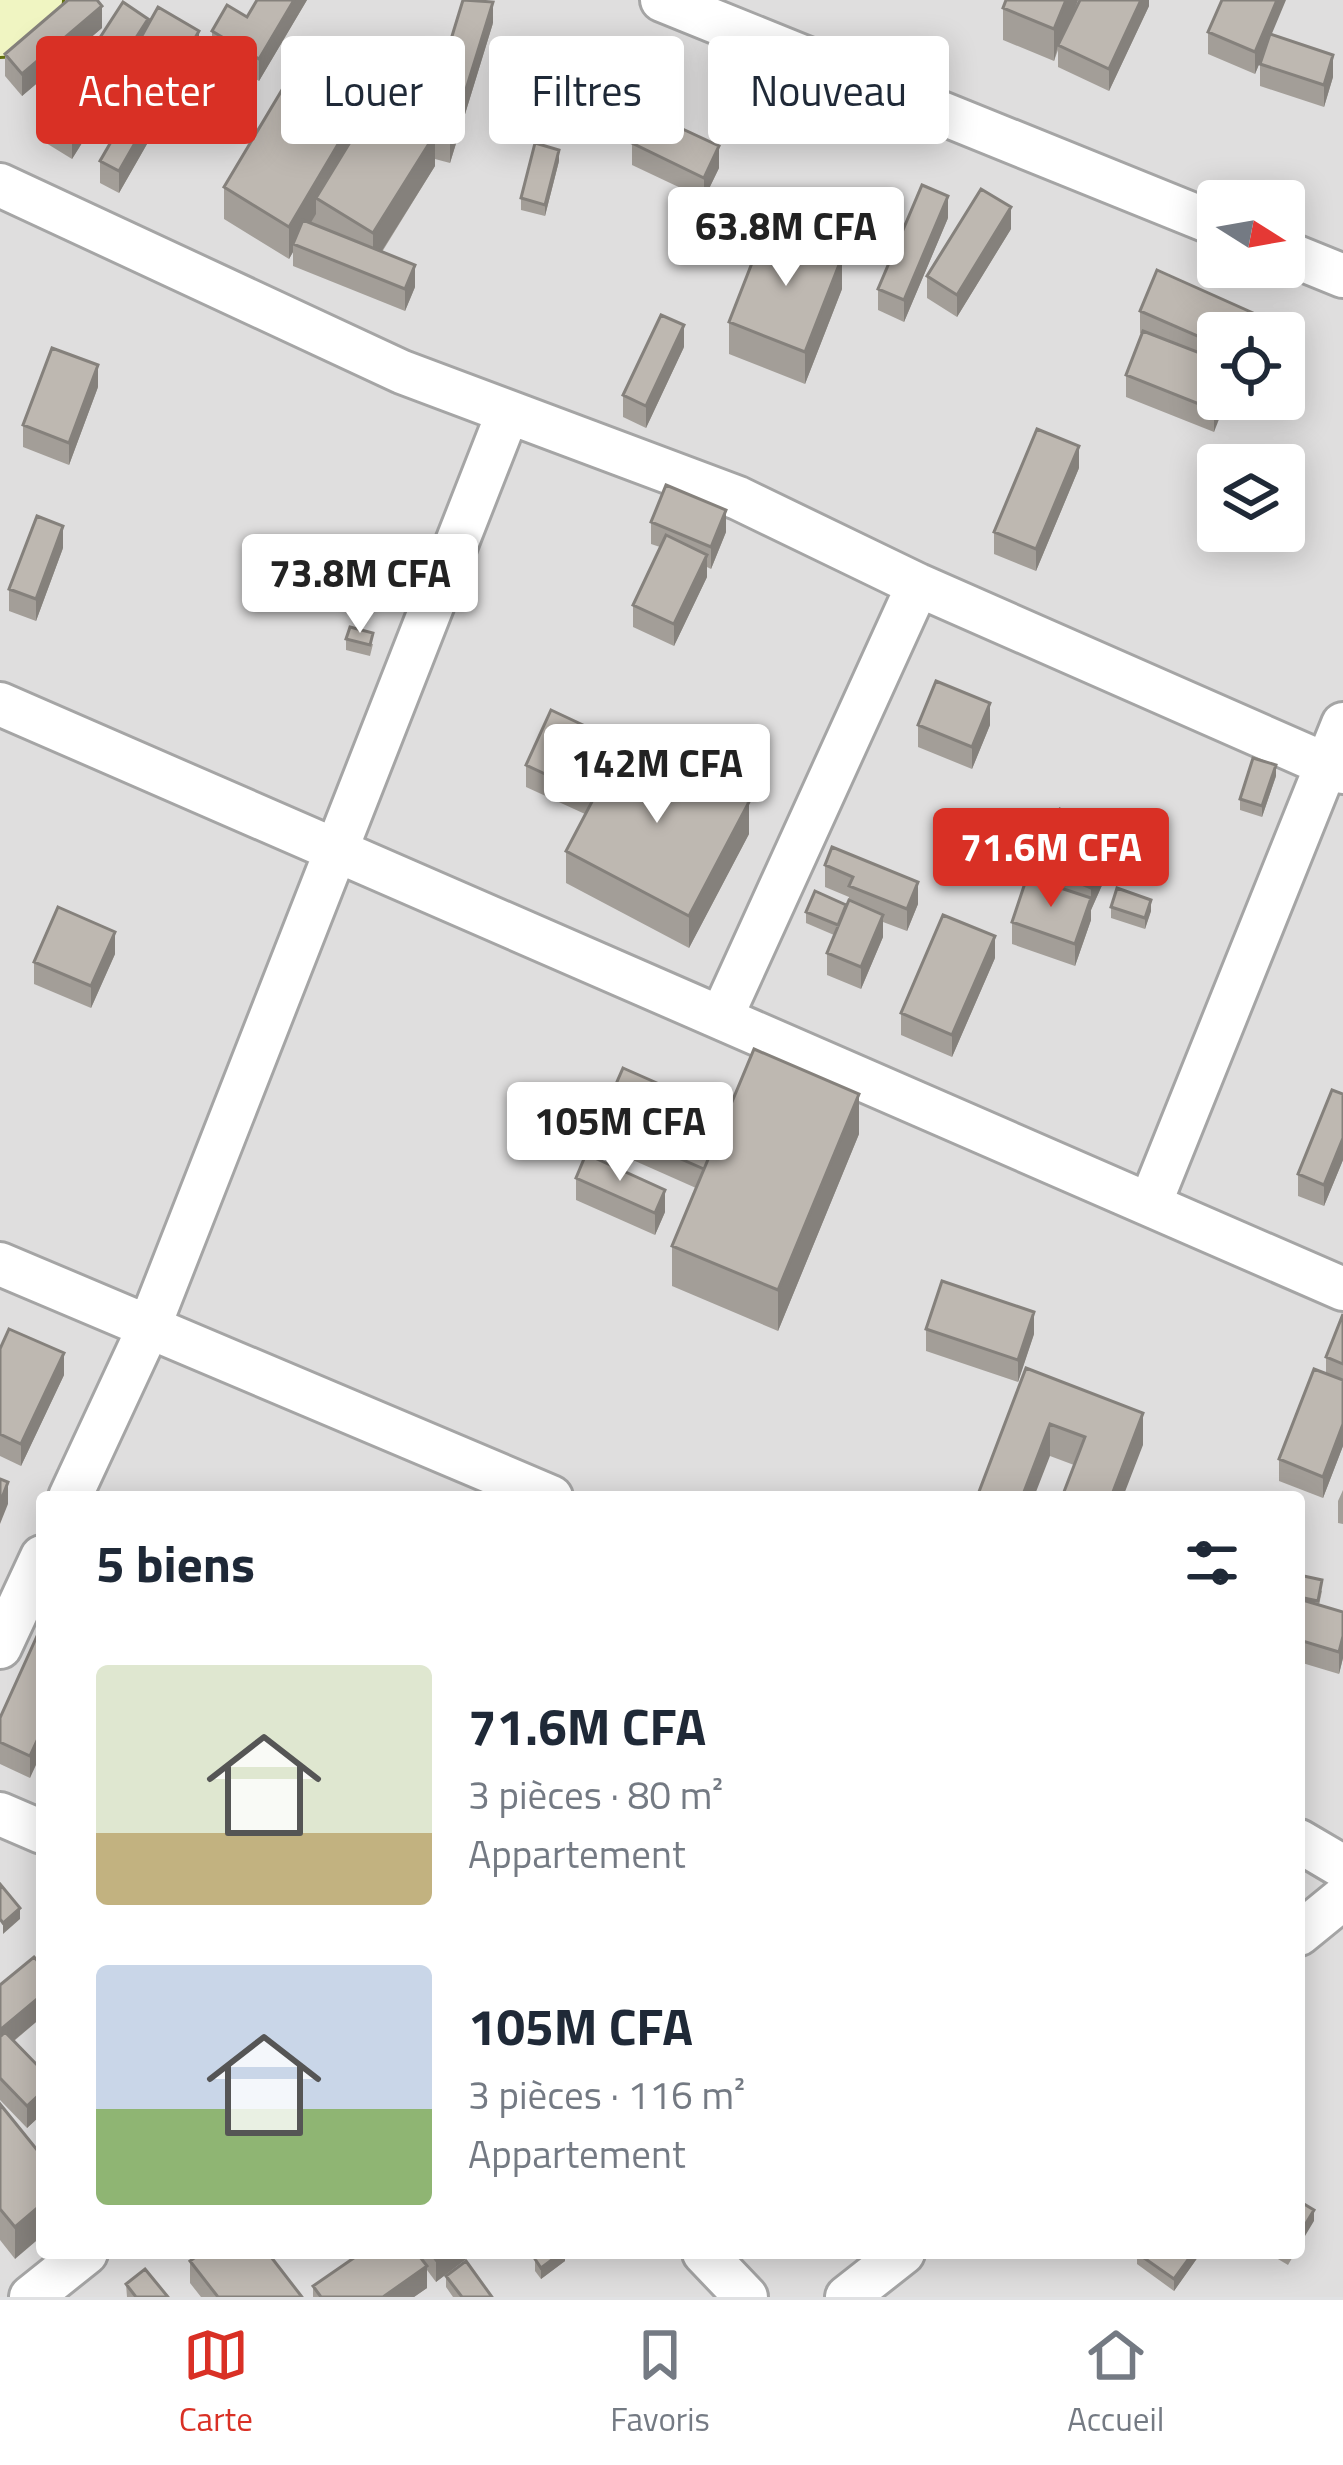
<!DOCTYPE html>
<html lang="fr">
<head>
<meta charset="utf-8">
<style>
  body { margin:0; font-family:"Titillium Web",sans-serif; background:#f6f6f7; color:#1f2937; height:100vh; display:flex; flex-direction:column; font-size:45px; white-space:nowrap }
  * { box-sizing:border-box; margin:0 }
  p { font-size:39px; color:#747a83 }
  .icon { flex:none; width:66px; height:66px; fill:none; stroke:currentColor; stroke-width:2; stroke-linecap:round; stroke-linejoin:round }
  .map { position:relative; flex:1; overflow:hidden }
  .panel { position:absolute; left:36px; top:1491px; width:1269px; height:768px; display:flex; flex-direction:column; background:#fff; border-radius:12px; box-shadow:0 6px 30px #0003 }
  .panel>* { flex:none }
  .top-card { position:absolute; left:36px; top:36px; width:1272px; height:108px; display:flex; gap:24px }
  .needle { width:78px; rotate:101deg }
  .controls { position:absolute; left:1197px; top:180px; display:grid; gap:24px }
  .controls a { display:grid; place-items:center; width:108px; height:108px; border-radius:12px; background:#fff; box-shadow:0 6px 30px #0003; font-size:60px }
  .price { position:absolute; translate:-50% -102px; padding:0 27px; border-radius:12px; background:#fff; color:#222; font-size:39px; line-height:78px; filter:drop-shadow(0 3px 6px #0008) }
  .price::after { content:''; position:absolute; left:50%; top:72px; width:36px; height:27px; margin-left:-18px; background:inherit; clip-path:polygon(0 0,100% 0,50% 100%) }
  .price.active { background:#d93025; color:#fff }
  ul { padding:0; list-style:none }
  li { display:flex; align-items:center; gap:36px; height:300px; padding:0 60px }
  li span { display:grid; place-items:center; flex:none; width:336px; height:240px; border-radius:12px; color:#555 }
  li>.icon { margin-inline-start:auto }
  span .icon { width:144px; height:144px; fill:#fffc; stroke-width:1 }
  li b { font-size:51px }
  h2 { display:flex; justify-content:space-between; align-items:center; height:144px; padding:0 60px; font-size:51px }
  .chip { padding:0 42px; border-radius:12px; background:#fff; box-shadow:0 6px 30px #0003; font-size:42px; line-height:108px }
  .chip.active { background:#d93025; color:#fff }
  .tabs { display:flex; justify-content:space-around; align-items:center; height:168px; border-top:3px solid #e0e1e3; background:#fff; font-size:33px; color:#747a83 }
  .tabs a { display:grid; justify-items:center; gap:6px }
  .tabs .active { color:#d93025 }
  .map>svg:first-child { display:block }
  .residential { fill:#dfdede; fill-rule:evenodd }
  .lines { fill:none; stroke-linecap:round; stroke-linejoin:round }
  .street-casing { stroke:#a5a5a5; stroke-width:48 }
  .secondary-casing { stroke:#63710f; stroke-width:66 }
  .street { stroke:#fff; stroke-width:42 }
  .secondary { stroke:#f0f5c2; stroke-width:60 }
  .wall { fill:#a39e98 }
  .shaded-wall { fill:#85817c }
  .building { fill:#beb8b1; stroke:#85817c; stroke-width:3 }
</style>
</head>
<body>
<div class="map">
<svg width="1343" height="2297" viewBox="0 0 1343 2297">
  <rect width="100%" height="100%" fill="#f0eee9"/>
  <!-- residential -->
  <path class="residential" d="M0 0H1343V2297H0ZM1218 201H1284V267H1218ZM1218 333H1284V399H1218ZM1218 465H1284V531H1218ZM42 1497H1299V2253H42Z"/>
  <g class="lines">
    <defs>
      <path id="street" d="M662 0 1218 225
        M0 185 402 372 738 498 918 585 1343 772
        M1284 252 1343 276
        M0 704 1343 1289
        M721 1018 918 585
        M1150 1204 1343 724
        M0 1264 551 1497
        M70 1497 149 1327 507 415
        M0 1647 42 1557
        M0 1814 42 1832
        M1299 1841 1343 1867
        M1299 1934 1343 1898
        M704 2253 746 2297
        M31 2297 86 2253
        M847 2297 903 2253"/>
      <path id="secondary" d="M0 26 32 0"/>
    </defs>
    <!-- street casing -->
    <use href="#street" class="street-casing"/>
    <!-- secondary casing -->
    <use href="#secondary" class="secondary-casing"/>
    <!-- street -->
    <use href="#street" class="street"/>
    <!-- secondary -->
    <use href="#secondary" class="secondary"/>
  </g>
  <!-- wall -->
  <path class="wall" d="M257 0H307L259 81 212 53V31L247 17Z
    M1006 0H1078L1071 20 1149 0V6L1109 91 1058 67V50L1054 61 1003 40V8Z
    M493 23 450 163 435 159V166L382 252 415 287 405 311 293 266V252L289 259 224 219V187L366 116 385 103 408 109 407 117 424 128Z
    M148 26 199 53 119 193 100 183V161L109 144 97 138V119L72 159 46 143V121Z
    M102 28 22 96 5 76V54Z
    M1208 32 1272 34 1333 77 1324 107 1260 86V64L1262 57 1255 74 1208 54Z
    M632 143 719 168 704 199 632 165Z
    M559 161 545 216 521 210V198Z
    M948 218 904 322 878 310V289Z
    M1011 229 957 317 927 298V276Z
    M842 289 805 384 729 354V322Z
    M1140 311 1253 333H1218V399L1214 432 1126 397V375L1142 334 1140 333Z
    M684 347 646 428 623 417V395Z
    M98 387 69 465 23 447V425Z
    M1079 468 1036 571 994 554V532Z
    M651 522 726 532 711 569 707 567V577L674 646 633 627V605L660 547 651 544Z
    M63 548 36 621 9 611V589Z
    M346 639 373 644 370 656 346 650Z
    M918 725H990L972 769 918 747Z
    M617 754 749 834 689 948 566 883V851L585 814 526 787V765Z
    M1276 776 1262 817 1240 810V799Z
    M1115 856 1091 910V920L1075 966 1012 944V922L1035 879V864Z
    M825 865 918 904 907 931 883 922V937L861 989 827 975V953L834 935 806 923V912L846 905 849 901V897L825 887Z
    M1111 907 1151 911 1145 929 1111 918Z
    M115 954 91 1008 34 984V962Z
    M995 958 952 1057 901 1035V1013Z
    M1343 1094V1160L1324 1206 1298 1196V1174Z
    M727 1114 859 1134 778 1331 672 1286V1246L696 1188 599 1145V1123Z
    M576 1178 665 1212 655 1235 576 1200Z
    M1343 1314V1446L1323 1498 1279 1481V1459L1326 1373V1357Z
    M926 1329 1034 1334 1018 1382 926 1351Z
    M0 1349 64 1375 21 1466 0 1456Z
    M1026 1368 1143 1445 1074 1465 1050 1456Z
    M1343 1490V1524L1338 1523V1501Z
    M1299 1575 1322 1591 1319 1605 1343 1612V1658L1339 1674 1299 1662Z
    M42 1625 30 1778 0 1764V1718Z
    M42 1966V2017L14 2041 42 2070V2114L27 2128 0 2100V1985Z
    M0 2104 39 2152 15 2259 0 2240Z
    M361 2253H474L436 2282 427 2270V2288L414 2297H313V2286Z
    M565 2253V2261L541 2279 535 2271V2259Z
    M1137 2253H1198V2257L1174 2291 1137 2264Z
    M1268 2253H1295L1288 2265Z
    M190 2261 302 2297H201L190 2283Z
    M446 2276 492 2297H453L446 2287Z
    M126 2284 168 2297H127Z"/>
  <!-- shaded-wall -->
  <path class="shaded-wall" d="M294 0H307L259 81V59Z
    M1066 0H1078L1060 46 1058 45 1054 61V29Z
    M1141 0H1149V6L1109 91V69Z
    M1277 0H1286L1255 74V52Z
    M493 2V23L450 163V141Z
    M102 6V28L22 96V74Z
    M148 19V41L97 116V119L72 159V137Z
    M199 31V53L119 193V171Z
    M1333 55V77L1324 107V85Z
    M366 97V129L316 198V214L297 246 293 244V252L289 259V227Z
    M435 134V166L373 265V233Z
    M719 146V168L704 199V178Z
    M559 150V161L545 216V205Z
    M948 196V218L904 322V300Z
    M1011 207V229L957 317V295Z
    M842 257V289L805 384V352Z
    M415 265V287L405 311V289Z
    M1253 313V333H1245Z
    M684 325V347L646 428V406Z
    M98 365V387L69 465V443Z
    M1218 399H1227L1214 432V410Z
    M1079 446V468L1036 571V549Z
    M726 510V532L711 569V547Z
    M63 526V548L36 621V599Z
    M707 555V577L674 646V624Z
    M990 703V725L972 769V747Z
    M617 741V763L592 818V796Z
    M1276 765V776L1262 817V806Z
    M749 802V834L689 948V916Z
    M1115 834V856L1091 910V888Z
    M918 882V904L907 931V909Z
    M1091 898V920L1075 966V944Z
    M1151 900V911L1145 929V918Z
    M883 915V937L861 989V967Z
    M115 932V954L91 1008V986Z
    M995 936V958L952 1057V1035Z
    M859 1094V1134L778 1331V1290Z
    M1343 1138V1160L1324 1206V1185Z
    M665 1190V1212L655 1235V1213Z
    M1034 1312V1334L1018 1382V1360Z
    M64 1353V1375L21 1466V1444Z
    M1143 1413V1445L1123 1497H1111Z
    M1050 1424V1456L1034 1497H1022Z
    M1343 1424V1446L1323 1498V1477Z
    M8 1482V1504L0 1524V1503Z
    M1343 1636V1658L1339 1674V1652Z
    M42 1730V1752L30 1778V1756Z
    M20 1908V1919L3 1934V1923Z
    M42 1995V2017L0 2052V2030Z
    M42 2092V2114L27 2128V2106Z
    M42 2204V2236L15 2259V2227Z
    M1314 2210V2221L1299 2246V2235Z
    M446 2253H474L436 2282V2260Z
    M561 2253H565V2261L541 2279V2268Z
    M1193 2253H1198V2257L1174 2291V2279Z
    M427 2266V2288L414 2297H383Z"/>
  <!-- building -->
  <path class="building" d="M68 0H97L102 6 22 74 5 54Z
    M257 0H294L259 59 212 31 227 5 247 17Z
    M463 0 493 2 450 141 433 137 435 134 424 128Z
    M1006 0H1066L1054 29 1003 8Z
    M1080 0H1141L1109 69 1058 45Z
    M1222 0H1277L1255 52 1208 32Z
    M123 2 148 19 72 137 46 121Z
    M158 7 199 31 119 171 100 161 119 128 97 116Z
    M1270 34 1333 55 1324 85 1260 64Z
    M301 58 366 97 289 227 224 187Z
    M386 93 408 98 405 115 385 103Z
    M377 98 435 134 373 233 316 198Z
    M646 112 719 146 704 178 632 143Z
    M535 143 559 150 545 205 521 198Z
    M922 185 948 196 904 300 878 289Z
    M981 189 1011 207 957 295 927 276Z
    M303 220 415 265 405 289 293 244Z
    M766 227 842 257 805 352 729 322Z
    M1157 270 1253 313 1245 333H1218V345L1140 311Z
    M661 315 684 325 646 406 623 395Z
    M1143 331 1218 360V399L1214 410 1126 375Z
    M52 348 98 365 69 443 23 425Z
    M1037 429 1079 446 1036 549 994 532Z
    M666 485 726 510 711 547 651 522Z
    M37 516 63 526 36 599 9 589Z
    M666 535 707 555 674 624 633 605Z
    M350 627 373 633 370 645 346 639Z
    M936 681 990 703 972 747 918 725Z
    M551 710 617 741 592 796 526 765Z
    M626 737 749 802 689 916 566 851Z
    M1253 758 1276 765 1262 806 1240 799Z
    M1060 809 1115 834 1091 888 1035 864Z
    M832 847 918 882 907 909 849 886 853 877 825 865Z
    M1027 877 1091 898 1075 944 1012 922Z
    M1117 888 1151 900 1145 918 1111 907Z
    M815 891 846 905 838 925 806 912Z
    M849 900 883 915 861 967 827 953Z
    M58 907 115 932 91 986 34 962Z
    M943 915 995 936 952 1035 901 1013Z
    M754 1049 859 1094 778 1290 672 1246Z
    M623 1068 727 1114 704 1169 599 1123Z
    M1332 1090 1343 1094V1138L1324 1185 1298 1174Z
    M586 1154 665 1190 655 1213 576 1178Z
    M942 1281 1034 1312 1018 1360 926 1329Z
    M1343 1314V1364L1326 1357Z
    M9 1329 64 1353 21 1444 0 1434V1349Z
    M1026 1368 1143 1413 1111 1497H1062L1085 1437 1050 1424 1022 1497H977Z
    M1314 1369 1343 1380V1424L1323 1477 1279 1459Z
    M0 1479 8 1482 0 1503Z
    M1299 1575 1322 1580 1318 1601 1299 1597Z
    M1299 1599 1343 1612V1636L1339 1652 1299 1640Z
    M42 1625V1730L30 1756 0 1742V1718Z
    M0 1884 20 1908 3 1923 0 1919Z
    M34 1957 42 1966V1995L0 2030V1985Z
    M5 2032 42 2070V2092L27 2106 0 2078V2037Z
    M0 2104 42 2156V2204L15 2227 0 2209Z
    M1299 2201 1314 2210 1299 2235Z
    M201 2253H268L302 2297H218L190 2261Z
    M361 2253H417L427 2266 383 2297H321L313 2286Z
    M431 2253H446L436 2260Z
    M544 2253H561L541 2268 535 2259Z
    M1137 2253H1193L1174 2279Z
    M466 2261 492 2297H462L446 2276Z
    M145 2269 168 2297H136L126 2284Z"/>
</svg>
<div class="controls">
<a><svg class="needle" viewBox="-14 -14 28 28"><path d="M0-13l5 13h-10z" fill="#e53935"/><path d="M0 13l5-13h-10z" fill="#747a83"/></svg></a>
<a><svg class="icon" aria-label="locate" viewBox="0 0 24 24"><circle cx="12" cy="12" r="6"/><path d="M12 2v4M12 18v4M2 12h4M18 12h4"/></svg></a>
<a><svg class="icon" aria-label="layers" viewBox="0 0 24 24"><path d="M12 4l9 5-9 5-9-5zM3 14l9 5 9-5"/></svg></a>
</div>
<b class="price" style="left:786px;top:289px">63.8M CFA</b>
<b class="price" style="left:360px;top:636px">73.8M CFA</b>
<b class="price" style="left:657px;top:826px">142M CFA</b>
<b class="price active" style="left:1051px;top:910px">71.6M CFA</b>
<b class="price" style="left:620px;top:1184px">105M CFA</b>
<div class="top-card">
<a class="chip active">Acheter</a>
<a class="chip">Louer</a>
<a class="chip">Filtres</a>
<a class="chip">Nouveau</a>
</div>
<section class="panel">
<h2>5 biens<svg class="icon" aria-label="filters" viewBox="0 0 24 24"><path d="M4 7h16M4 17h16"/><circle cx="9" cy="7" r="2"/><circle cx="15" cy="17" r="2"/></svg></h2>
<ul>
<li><span style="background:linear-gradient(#dfe7d0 70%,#c2b280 0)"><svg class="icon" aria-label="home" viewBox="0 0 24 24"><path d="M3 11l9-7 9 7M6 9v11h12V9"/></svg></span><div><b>71.6M CFA</b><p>3 pièces · 80 m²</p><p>Appartement</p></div></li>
<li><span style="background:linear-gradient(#c9d6e8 60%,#8fb573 0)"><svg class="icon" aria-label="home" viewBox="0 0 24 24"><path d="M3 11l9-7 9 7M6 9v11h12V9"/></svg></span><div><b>105M CFA</b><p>3 pièces · 116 m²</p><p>Appartement</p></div></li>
</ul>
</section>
</div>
<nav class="tabs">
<a class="active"><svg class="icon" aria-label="map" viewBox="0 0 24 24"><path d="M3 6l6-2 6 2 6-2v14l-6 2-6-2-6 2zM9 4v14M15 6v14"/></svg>Carte</a>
<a><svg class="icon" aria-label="saved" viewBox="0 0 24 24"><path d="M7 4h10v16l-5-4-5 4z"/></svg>Favoris</a>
<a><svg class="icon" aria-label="home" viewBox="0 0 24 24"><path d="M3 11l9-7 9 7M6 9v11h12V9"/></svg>Accueil</a>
</nav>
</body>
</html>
